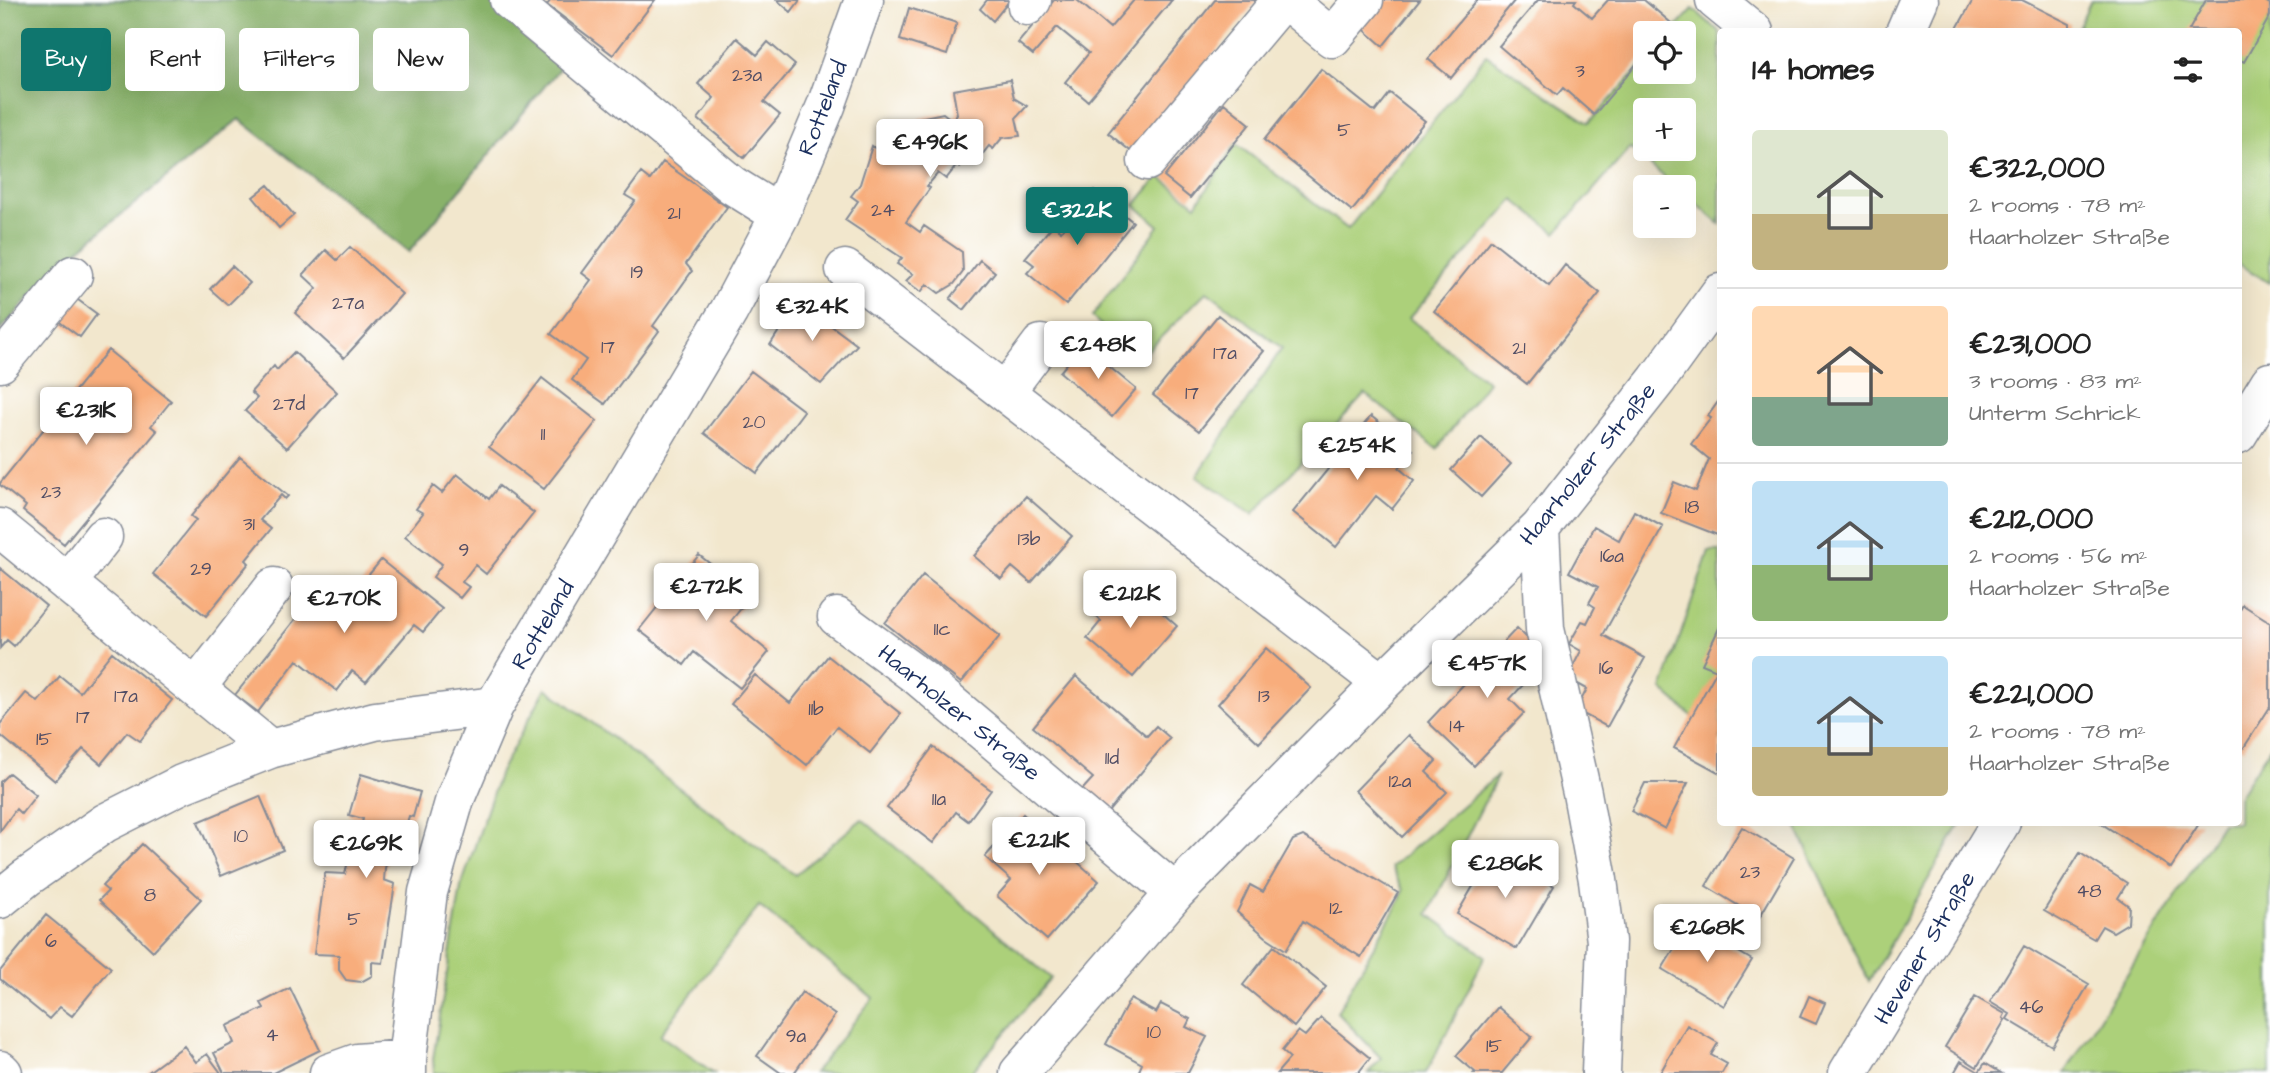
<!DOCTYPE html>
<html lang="en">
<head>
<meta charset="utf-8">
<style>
  body { margin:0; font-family:"Architects Daughter",sans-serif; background:#f6f6f6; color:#222; height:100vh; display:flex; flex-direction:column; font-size:26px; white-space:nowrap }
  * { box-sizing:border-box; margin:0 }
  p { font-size:23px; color:#767676 }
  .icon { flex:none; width:38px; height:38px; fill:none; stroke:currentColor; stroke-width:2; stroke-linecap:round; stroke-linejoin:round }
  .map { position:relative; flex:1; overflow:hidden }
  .panel { position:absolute; left:1717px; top:28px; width:525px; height:798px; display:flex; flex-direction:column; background:#fff; border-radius:7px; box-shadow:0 7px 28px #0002 }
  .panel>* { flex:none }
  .guide { position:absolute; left:21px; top:28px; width:665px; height:63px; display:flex; gap:14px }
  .controls { position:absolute; left:1633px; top:21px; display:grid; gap:14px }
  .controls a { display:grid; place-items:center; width:63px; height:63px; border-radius:7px; background:#fff; box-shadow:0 7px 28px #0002; font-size:35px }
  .price { position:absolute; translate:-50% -60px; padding:0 16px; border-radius:7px; background:#fff; color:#222; font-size:23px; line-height:46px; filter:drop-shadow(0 2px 4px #0008) }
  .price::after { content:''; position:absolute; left:50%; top:42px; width:21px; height:16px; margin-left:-10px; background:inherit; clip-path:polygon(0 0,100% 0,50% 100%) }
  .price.active { background:#0f766e; color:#fff }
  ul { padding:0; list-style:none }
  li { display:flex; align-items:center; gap:21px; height:175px; padding:0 35px }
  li+li { border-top:2px solid #e0e0e0 }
  li span { display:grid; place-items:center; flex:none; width:196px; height:140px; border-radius:7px; color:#555 }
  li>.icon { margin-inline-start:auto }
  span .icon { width:84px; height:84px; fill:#fffc; stroke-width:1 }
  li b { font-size:30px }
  h2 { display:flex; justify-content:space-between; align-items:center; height:84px; padding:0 35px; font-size:30px }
  .tag { padding:0 24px; border-radius:7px; background:#fff; box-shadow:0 7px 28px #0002; font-size:24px; line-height:63px }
  .tag.active { background:#0f766e; color:#fff }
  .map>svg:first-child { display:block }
  .green { fill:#acd07a; stroke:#64806c; stroke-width:2; fill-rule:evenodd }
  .forest { fill:#89b26a; stroke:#527064; stroke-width:2 }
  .building { fill:#f8ad7b }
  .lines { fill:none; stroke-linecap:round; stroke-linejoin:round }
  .minor-casing { stroke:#868b96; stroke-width:41 }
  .minor { stroke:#fff; stroke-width:38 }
  .labels { text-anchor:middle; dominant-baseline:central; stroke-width:5; stroke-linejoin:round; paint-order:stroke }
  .number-label { font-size:19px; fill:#524e65 }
  .street-label { font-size:23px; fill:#1b2f5e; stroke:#fff }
</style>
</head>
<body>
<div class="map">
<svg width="2270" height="1073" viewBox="0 0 2270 1073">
  <rect width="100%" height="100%" fill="#fff"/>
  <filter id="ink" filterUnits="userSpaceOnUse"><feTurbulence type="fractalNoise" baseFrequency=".0143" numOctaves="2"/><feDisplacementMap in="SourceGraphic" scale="14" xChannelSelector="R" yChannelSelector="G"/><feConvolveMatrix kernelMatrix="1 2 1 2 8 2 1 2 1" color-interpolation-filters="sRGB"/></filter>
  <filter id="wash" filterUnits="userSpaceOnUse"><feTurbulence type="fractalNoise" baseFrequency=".00686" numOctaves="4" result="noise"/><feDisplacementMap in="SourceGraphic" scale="28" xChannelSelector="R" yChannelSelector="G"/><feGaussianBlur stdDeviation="1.57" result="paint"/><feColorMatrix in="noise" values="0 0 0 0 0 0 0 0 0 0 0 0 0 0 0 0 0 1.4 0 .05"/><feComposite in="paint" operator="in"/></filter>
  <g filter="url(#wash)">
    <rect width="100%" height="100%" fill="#f2e7cd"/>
    <!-- green -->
    <path class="green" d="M2091 0H2270V283L2238 264V32H2076Z
      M1693 9 1720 32V224L1684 193V187H1676L1630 148 1556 233 1514 200 1409 318 1488 382 1437 449 1365 394 1253 514 1197 476 1282 348 1207 291 1138 360 1092 317 1159 226 1135 205 1159 176 1196 205 1236 144 1348 229 1486 55 1589 123 1645 62V72H1684V33H1671ZM1645 110H1684V149H1645Z
      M1709 551H1720V740L1662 690Z
      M546 688 795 875 862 819 1051 978 971 1073H814L873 998 759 906 660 1035 714 1073H434L433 1059 461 887 500 772Z
      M2270 747V1073H2065L2222 823 2238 822V797Z
      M1498 775 1428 914 1485 956 1432 1062 1425 1073H1368L1381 1058 1337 1012 1400 900 1403 890 1391 867Z
      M1792 823H1961L1869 981 1796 826Z"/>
    <!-- forest -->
    <path class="forest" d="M0 0H499L568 58 409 252 239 119 58 266 0 331Z"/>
    <g id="blocks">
      <!-- building -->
      <path class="building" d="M551 0H655L613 55 547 5Z
        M777 0H800L791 12Z
        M987 0H1010L993 21 980 9Z
        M1054 0H1077L1110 28 1134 0H1172L1088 101 1065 82 1089 53 1057 27 1033 55 1018 43Z
        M1215 0H1257L1133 153 1108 133Z
        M1381 0H1420L1383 46 1360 26Z
        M1477 0H1515L1451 78 1428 59Z
        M1538 0H1576L1574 3 1592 18 1608 0H1644L1671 23 1663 33H1645V54L1594 115 1563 88 1557 95 1499 46Z
        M1973 0H2022L2070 24V32H1955Z
        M2206 0H2263L2270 4V16L2244 62 2238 59V32L2189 30Z
        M909 8 957 23 947 55 900 40Z
        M737 38 757 55 768 42 795 65 764 102 780 115 744 158 698 119 714 98 698 84Z
        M1321 69 1375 112 1390 93 1425 121 1352 211 1264 140Z
        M1010 80 1014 98 1027 106 1016 118 1020 136 1002 138 993 149 989 146 977 161 969 155 960 167 957 165 946 179 938 173 927 186 930 188 906 222 920 232 924 226 962 252 963 272 954 284 939 293 927 284 921 292 906 281 913 274 897 264 902 258 845 220 858 201 851 196 860 184 872 146 883 154 889 148 886 137 911 132 917 136 921 130 919 118 943 113 952 120 957 114 953 90Z
        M1224 103 1250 124 1190 198 1164 177Z
        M663 162 727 207 686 264 692 271 653 326 659 331 605 404 572 380 586 360 551 334 591 280 582 273 635 201 625 195 641 173 650 180Z
        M268 185 294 215 279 228 253 197Z
        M1094 190 1133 222 1066 305 1027 273 1034 265 1025 258 1053 225 1061 231Z
        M1491 240 1549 286 1565 265 1600 293 1527 384 1434 311Z
        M350 247 402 294 344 358 295 313 317 288 303 275 326 250 337 260Z
        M980 260 995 272 964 310 950 299Z
        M232 266 250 283 228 305 210 289Z
        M74 297 97 314 80 337 57 320Z
        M798 301 857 345 821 384 770 345Z
        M1218 315 1264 351 1199 431 1153 395Z
        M1083 345 1136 389 1112 417 1060 372Z
        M108 350 171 401 151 426 157 431 64 544 23 511 26 506 0 485V483Z
        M294 352 337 392 287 448 245 411 257 398 251 392 274 366 277 370Z
        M751 371 804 411 757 473 704 433Z
        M542 378 597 421 544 489 489 447Z
        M1720 399V536L1661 513 1674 482 1696 491 1709 459 1691 444 1711 418 1708 416Z
        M1371 416 1413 450 1399 468 1414 481 1392 509 1376 496 1336 547 1293 512Z
        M1481 437 1511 464 1481 497 1451 470Z
        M240 457 288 496 285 499 281 495 260 520 271 529 246 560 249 563 206 616 153 574 196 520 191 516Z
        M457 474 489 499 499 486 534 513 486 574 475 565 462 582 469 587 460 598 433 577 442 564 405 536 423 513 416 509 433 486 442 493Z
        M1026 496 1072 536 1031 583 1012 567 1001 579 974 556Z
        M1634 511 1663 527 1603 635 1645 658 1607 727 1576 710 1587 689 1567 678 1581 651 1569 644 1582 621 1587 623 1595 607 1589 603 1598 587 1569 572 1594 526 1619 540Z
        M699 555 751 596 731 621 769 652 740 688 694 652 684 665 639 630Z
        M381 560 442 609 423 632 414 625 366 682 352 671 337 691 297 660 258 712 235 695 316 593 338 612Z
        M0 568 46 606 14 646 7 640 0 648Z
        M923 575 1000 636 961 683 885 623Z
        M1132 586 1177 626 1133 677 1087 638 1101 621 1093 613 1108 596 1116 603Z
        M2243 605 2270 622V707L2243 749 2238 746V613Z
        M1720 626V773L1674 748 1717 670 1702 664Z
        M1517 628 1537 648 1525 661 1536 671 1510 699 1524 713 1474 766 1428 722Z
        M1266 648 1311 688 1259 743 1218 704Z
        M112 652 172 700 140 741 127 732 101 764 83 749 55 781 0 735V724L26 693 38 702 60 676 80 692Z
        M828 656 901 714 870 753 837 727 807 765 731 704 755 675 790 703Z
        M1076 676 1147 736 1156 726 1170 738 1108 812 1082 790 1093 778 1033 727Z
        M1409 735 1436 761 1426 772 1447 792 1402 837 1355 791Z
        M933 747 991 790 968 821 956 812 933 843 887 808Z
        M9 773 36 795 21 814 16 809 0 831V782Z
        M361 774 420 792 413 817 409 816 406 826 412 828 403 857 390 853 385 868 384 880 395 884 383 963 372 962V976L361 982 346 980 339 970V955L314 954 325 873 345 874 349 857 353 858 358 844 356 843 363 819 349 815Z
        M1645 783H1688L1665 829 1631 811Z
        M260 796 283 850 221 876 198 822Z
        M1023 814 1099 881 1047 940 997 896 1011 880 985 857Z
        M2099 822H2200L2171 868Z
        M1742 827 1794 858 1759 918 1706 886Z
        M1303 836 1398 893 1361 957 1303 921 1286 950 1266 937 1237 912 1250 885 1263 892 1293 840Z
        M142 844 201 899 153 951 99 900 108 891 102 886Z
        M1493 852 1554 886 1517 949 1457 914Z
        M2080 853 2127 883 2118 898 2129 906 2128 923 2113 932 2102 926 2094 939 2044 911Z
        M46 915 111 968 72 1016 60 1007 49 1019 0 979V971Z
        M1690 923 1752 960 1724 1006 1662 969Z
        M1274 946 1326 987 1294 1027 1243 985Z
        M2024 946 2089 984 2052 1046 2007 1019 2010 1014 1990 1002Z
        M290 988 320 1050 273 1073H224L214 1053 234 1043 227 1026 264 1008 261 1003Z
        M802 992 835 1015 794 1073H781L757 1056Z
        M1809 996 1825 1003 1816 1024 1800 1017Z
        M1975 997 2005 1014 2003 1018 2005 1020 1977 1067 1945 1047Z
        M1130 999 1156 1013 1161 1004 1190 1019 1186 1027 1207 1037 1188 1073H1138L1142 1064 1106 1044Z
        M1498 1007 1532 1037 1502 1073H1474L1475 1072 1456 1056Z
        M1321 1018 1370 1058 1358 1073H1277L1290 1058 1282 1051 1298 1031 1305 1036Z
        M1687 1025 1718 1043 1711 1055 1727 1064 1722 1073H1660Z
        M184 1046 196 1062 207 1054 221 1073H147Z
        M1961 1061 1979 1072 1985 1063 2001 1073H1954Z"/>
    </g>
  </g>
  <g filter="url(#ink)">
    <use href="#blocks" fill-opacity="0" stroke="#868b96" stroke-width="2"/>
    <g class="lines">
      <defs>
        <path id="minor" d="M509 0 732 185 780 215
          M1286 0 1332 38 1364 0
          M1715 0 1754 32
          M1027 6 1032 0
          M1905 32 1919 0
          M1147 161 1282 0
          M845 269 1382 683
          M0 363 73 275
          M1005 392 1041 344
          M2238 434 2270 382
          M0 528 270 749
          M1540 528 1545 629 1582 793 1598 880 1606 941 1601 1073
          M67 583 103 537
          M837 617 920 678 1175 893
          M196 688 274 587
          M0 899 26 878 105 823 182 784 270 749 375 721 494 706
          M0 1070 3 1073
          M329 1073 357 1063 407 1059
          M407 1073V1059L428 892 455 799 494 706 729 311 780 215 826 106 864 0
          M1019 1073 1175 893 1382 683 1540 528 1657 380 1720 293
          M1848 1073 2001 822"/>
      </defs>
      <!-- minor casing -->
      <use href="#minor" class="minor-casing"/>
      <!-- minor -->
      <use href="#minor" class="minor"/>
    </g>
  </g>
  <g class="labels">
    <!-- number labels -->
    <g class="number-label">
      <text x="1580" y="71">3</text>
      <text x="747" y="75">23a</text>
      <text x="1344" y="130">5</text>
      <text x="883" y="210">24</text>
      <text x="674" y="213">21</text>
      <text x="637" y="272">19</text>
      <text x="348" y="303">27a</text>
      <text x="608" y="347">17</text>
      <text x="1519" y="348">21</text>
      <text x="1225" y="353">17a</text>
      <text x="1192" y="393">17</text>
      <text x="289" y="404">27d</text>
      <text x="754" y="422">20</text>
      <text x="543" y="434">11</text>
      <text x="51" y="492">23</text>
      <text x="1692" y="507">18</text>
      <text x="249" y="524">31</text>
      <text x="1029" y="539">13b</text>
      <text x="464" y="550">9</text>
      <text x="1612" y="556">16a</text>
      <text x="201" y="569">29</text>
      <text x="942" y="629">11c</text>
      <text x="1606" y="668">16</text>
      <text x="126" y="696">17a</text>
      <text x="1264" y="696">13</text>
      <text x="816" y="709">11b</text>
      <text x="83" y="717">17</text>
      <text x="1457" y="726">14</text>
      <text x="44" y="739">15</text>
      <text x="1112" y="758">11d</text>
      <text x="1400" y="781">12a</text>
      <text x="939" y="799">11a</text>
      <text x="241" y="836">10</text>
      <text x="1750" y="872">23</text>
      <text x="2089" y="891">48</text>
      <text x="150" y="895">8</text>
      <text x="1336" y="908">12</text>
      <text x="354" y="919">5</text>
      <text x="51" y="941">6</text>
      <text x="2031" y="1007">46</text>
      <text x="1154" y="1032">10</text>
      <text x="272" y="1035">4</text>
      <text x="796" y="1036">9a</text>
      <text x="1494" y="1046">15</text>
    </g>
    <!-- street labels -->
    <g class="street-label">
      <text transform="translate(823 108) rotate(-69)">Rotteland</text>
      <text transform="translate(1588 464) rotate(-51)">Haarholzer Straße</text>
      <text transform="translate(543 625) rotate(-59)">Rotteland</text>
      <text transform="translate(959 713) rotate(39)">Haarholzer Straße</text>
      <text transform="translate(1925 948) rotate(-59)">Hevener Straße</text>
    </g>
  </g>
</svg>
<div class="controls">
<a><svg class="icon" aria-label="locate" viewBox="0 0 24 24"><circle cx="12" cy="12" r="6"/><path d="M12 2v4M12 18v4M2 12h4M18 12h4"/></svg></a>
<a>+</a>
<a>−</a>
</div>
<b class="price" style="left:930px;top:179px">€496K</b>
<b class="price active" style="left:1077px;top:247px">€322K</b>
<b class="price" style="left:812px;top:343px">€324K</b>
<b class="price" style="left:1098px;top:381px">€248K</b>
<b class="price" style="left:86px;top:447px">€231K</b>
<b class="price" style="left:1357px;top:482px">€254K</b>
<b class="price" style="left:706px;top:623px">€272K</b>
<b class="price" style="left:1130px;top:630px">€212K</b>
<b class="price" style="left:344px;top:635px">€270K</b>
<b class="price" style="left:1487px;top:700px">€457K</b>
<b class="price" style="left:1039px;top:877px">€221K</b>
<b class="price" style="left:366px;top:880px">€269K</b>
<b class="price" style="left:1505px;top:900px">€286K</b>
<b class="price" style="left:1707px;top:964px">€268K</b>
<div class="guide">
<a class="tag active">Buy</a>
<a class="tag">Rent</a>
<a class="tag">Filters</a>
<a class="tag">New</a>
</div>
<section class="panel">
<h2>14 homes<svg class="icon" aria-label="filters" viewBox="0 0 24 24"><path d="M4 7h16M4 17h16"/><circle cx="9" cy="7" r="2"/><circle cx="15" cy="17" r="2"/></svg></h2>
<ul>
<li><span style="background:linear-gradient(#dfe7d0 60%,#c2b280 0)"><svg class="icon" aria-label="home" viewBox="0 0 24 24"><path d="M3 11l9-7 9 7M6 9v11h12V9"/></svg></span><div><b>€322,000</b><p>2 rooms · 78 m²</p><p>Haarholzer Straße</p></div></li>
<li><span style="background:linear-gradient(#ffd9b3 65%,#7fa58c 0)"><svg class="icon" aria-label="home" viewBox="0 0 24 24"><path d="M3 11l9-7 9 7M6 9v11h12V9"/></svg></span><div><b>€231,000</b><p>3 rooms · 83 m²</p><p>Unterm Schrick</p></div></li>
<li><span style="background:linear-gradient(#bfe0f5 60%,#8fb573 0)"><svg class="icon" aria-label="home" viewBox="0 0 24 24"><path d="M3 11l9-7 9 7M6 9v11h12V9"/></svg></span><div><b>€212,000</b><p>2 rooms · 56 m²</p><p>Haarholzer Straße</p></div></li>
<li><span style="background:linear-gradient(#bfe0f5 65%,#c2b280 0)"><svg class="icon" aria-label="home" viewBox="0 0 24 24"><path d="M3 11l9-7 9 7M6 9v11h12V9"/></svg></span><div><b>€221,000</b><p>2 rooms · 78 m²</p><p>Haarholzer Straße</p></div></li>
</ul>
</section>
</div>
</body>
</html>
